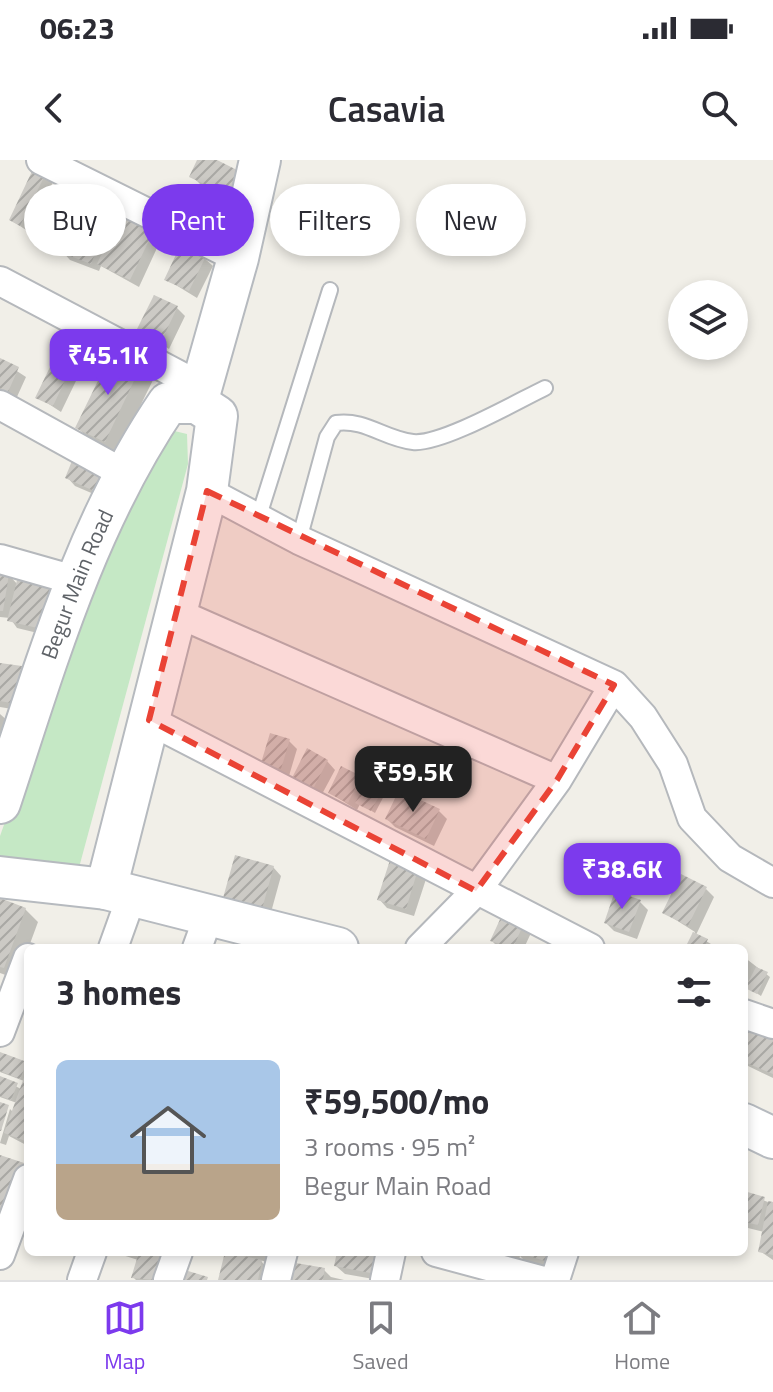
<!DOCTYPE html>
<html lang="en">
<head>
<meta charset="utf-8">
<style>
  body { margin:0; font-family:"Titillium Web",sans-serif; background:#f2f2f3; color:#2b2b33; height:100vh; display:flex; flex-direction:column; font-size:30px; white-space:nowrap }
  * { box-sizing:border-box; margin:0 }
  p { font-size:26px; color:#7c7c81 }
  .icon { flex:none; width:44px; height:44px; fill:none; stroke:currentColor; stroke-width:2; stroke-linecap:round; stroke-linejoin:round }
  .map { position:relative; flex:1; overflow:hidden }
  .side { position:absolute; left:24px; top:784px; width:724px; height:312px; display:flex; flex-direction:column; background:#fff; border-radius:12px; box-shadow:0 4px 12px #0003 }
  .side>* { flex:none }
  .guide { position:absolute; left:24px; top:24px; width:726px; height:72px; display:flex; gap:16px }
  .fabs { position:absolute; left:668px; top:120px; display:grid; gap:16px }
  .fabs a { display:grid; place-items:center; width:80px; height:80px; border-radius:50%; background:#fff; box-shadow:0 4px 12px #0003; font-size:40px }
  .price { position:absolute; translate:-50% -68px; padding:0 18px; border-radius:16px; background:#7c3aed; color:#fff; font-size:26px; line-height:52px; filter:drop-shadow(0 2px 4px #0008) }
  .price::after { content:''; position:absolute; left:50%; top:48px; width:24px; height:18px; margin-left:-12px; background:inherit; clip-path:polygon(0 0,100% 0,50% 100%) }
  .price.selected { background:#222; color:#fff }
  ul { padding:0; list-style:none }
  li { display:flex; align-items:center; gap:24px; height:200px; padding:0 32px }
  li+li { border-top:2px solid #e1e1e2 }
  li span { display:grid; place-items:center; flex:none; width:224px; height:160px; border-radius:12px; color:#555 }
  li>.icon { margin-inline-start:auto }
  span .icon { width:96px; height:96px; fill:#fffc; stroke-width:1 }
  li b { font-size:34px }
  h2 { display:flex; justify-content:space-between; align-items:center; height:96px; padding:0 32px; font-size:34px }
  .pill { padding:0 28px; border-radius:36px; background:#fff; box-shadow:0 4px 12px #0003; font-size:28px; line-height:72px }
  .pill.selected { background:#7c3aed; color:#fff }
  .status { display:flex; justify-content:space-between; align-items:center; height:56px; padding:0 40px; background:#fff; direction:ltr }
  .status svg { height:22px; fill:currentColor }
  header { display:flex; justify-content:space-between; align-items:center; height:104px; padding:0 32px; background:#fff; font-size:36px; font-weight:600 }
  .tab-bar { display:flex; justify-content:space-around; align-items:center; height:112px; border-top:2px solid #e1e1e2; background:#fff; font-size:22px; color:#7c7c81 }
  .tab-bar a { display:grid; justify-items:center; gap:4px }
  .tab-bar .selected { color:#7c3aed }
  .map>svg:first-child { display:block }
  .park { fill:#c5e8c5 }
  .shadow { fill:#0003 }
  .building { fill:url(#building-hatch) }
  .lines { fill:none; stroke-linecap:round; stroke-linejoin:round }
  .lane-casing { stroke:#b5b8bc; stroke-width:18 }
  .street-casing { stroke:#b5b8bc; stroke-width:32 }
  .secondary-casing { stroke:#b6babf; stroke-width:44 }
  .lane { stroke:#fff; stroke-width:14 }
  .street { stroke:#fff; stroke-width:28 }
  .secondary { stroke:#fff; stroke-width:40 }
  .marked { fill:#ea4335; fill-opacity:0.2; stroke:#ea4335; stroke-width:6; stroke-dasharray:16 10; stroke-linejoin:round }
  .labels { text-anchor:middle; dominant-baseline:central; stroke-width:6; stroke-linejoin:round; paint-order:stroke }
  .street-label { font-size:22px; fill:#5f6368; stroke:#fff }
</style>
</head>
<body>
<div class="status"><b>06:23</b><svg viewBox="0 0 49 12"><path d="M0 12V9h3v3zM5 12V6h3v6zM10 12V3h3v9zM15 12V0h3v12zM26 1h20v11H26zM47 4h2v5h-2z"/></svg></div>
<header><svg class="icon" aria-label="back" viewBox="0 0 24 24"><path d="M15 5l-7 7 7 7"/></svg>Casavia<svg class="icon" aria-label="search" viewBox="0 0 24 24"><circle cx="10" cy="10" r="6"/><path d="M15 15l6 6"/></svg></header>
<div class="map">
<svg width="773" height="1120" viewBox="0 0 773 1120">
  <defs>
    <pattern id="building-hatch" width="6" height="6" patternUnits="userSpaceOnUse" patternTransform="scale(2)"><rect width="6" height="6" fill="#cccac5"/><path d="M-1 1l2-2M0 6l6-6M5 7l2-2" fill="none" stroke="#a9a8a4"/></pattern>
  </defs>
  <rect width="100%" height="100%" fill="#f1efe8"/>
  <!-- park -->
  <path class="park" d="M166 269 187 274 188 304 77 715 0 706V676L95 409Z"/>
  <!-- shadow -->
  <path class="shadow" d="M199 0H212L238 12 236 41 200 24 192 16Z
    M45 14 53 22 29 72 11 60Z
    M112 50 120 58 163 75 139 127 101 106 99 111 70 100 62 91Z
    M204 98 213 106 197 138 166 119Z
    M177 148 185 156 169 189 139 170Z
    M81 186 89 194 61 252 38 237Z
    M0 200 26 217 16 239 0 231Z
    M140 207 153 220 117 293 90 280 78 268Z
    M103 311V338L75 326 67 317Z
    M0 414 9 415 18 425 50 476 17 468 10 458 0 457Z
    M0 505 21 508 29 517 24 551 0 547Z
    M0 554 9 562 0 590Z
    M289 581 297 589 289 616 272 611 263 602Z
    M327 601 335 610 321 636 294 618Z
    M342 609 386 632 375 653 360 644 357 650 330 633Z
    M439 651 447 659 434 686 395 667 387 659Z
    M392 699 427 716 414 756 387 748 379 739Z
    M273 707 281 716 270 756 234 746 225 738Z
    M706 729 714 737 696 775 711 784 709 788H688L695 772 665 753Z
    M0 740 25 749 38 762 17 819 0 813Z
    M640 742 648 750 637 779 614 771 606 763Z
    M504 756 531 773 524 788H499L492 781Z
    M744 797 770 817 761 836 747 827 744 834Z
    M773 881V918L744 904V884Z
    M0 894 28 906V986L9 976 6 985 0 983 10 949 13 952 17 943 0 937V918L21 929 24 921 0 912Z
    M744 1033 773 1044V1100L760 1091 764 1072 744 1067Z
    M113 1092H177L168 1120H136L133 1117 138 1100Z
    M235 1092H277L273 1104 260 1100 269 1110 267 1120H220L240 1096Z
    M339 1092H387L379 1120 345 1114 336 1106Z
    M489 1092H571L566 1112 526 1102 520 1096 519 1100Z
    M324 1110 331 1117 344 1120H289Z"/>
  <!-- building -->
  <path class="building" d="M197 0H217L239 11 228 35 189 17Z
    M34 7 46 13 20 66 9 60Z
    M82 36 113 48 91 104 60 92Z
    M122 49 156 66 130 120 97 104Z
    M181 84 206 96 189 131 164 120Z
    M154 135 178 146 161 182 136 171Z
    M65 176 82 184 53 246 35 238Z
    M112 192 141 206 105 282 75 268Z
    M0 198 19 207 8 232 0 228Z
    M74 296 104 309 94 331 65 318Z
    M0 412 9 414 3 451H0Z
    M17 420 52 428 42 469 7 461Z
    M0 503 22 506 16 544 0 541Z
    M270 573 290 579 281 609 261 603Z
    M307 588 328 600 313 629 292 618Z
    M341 606 361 616 348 643 328 633Z
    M368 619 384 627 371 651 355 643Z
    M399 630 440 649 426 679 385 659Z
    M235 695 274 706 262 749 223 738Z
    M391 697 419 706 406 749 377 740Z
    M681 714 707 727 688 766 662 753Z
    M615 731 641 740 629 772 604 763Z
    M0 738 26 748 4 808 0 807Z
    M503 753 524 763 513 788 490 781Z
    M693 772 708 779 704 788H685Z
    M756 807 768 812 757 834 745 828Z
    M748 869 773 879V914L744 902V879Z
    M0 892 27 902 20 919 0 911Z
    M26 912H28V982L4 973Z
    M0 916 18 923 11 940 0 936Z
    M0 942 9 945 1 971H0Z
    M0 995 24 1003 0 1071Z
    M744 1031 765 1037 758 1065 744 1062Z
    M768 1041 773 1042V1095L758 1092Z
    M139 1092H166L157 1120 131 1118Z
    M225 1092 262 1100 258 1120H218Z
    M337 1092H380L376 1114 334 1106Z
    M516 1092H562L558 1105Z
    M290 1102 325 1108 323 1120H287Z
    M175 1107 208 1117 207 1120H171Z"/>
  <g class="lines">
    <defs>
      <path id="lane" d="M258 359 330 130
        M299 380 327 277 336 263C366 259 384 279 413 282 441 285 516 242 545 228"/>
      <path id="street" d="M41 0 238 98
        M0 121 201 227
        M0 245 123 313
        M207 331 299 380 614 525 557 620 476 731 420 788
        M0 399 74 420
        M177 453 557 620
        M614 525 643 557 673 604 692 658 730 698 773 723
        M149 560 590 788
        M113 788 132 735
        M197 788 209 755
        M744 854 773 864
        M0 872 28 798
        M436 1092 540 1120
        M0 1095 28 1019
        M82 1120 92 1092
        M168 1120 178 1092
        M276 1120 283 1092
        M385 1120 391 1092
        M555 1120 564 1092"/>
      <g id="secondary">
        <path d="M197 243 238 98 260 0"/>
        <path id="s1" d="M0 643C46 504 85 365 168 243H197L217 256 207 331 106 729"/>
        <path d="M0 717 106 729 338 788"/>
        <path d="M744 964 773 978"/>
      </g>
    </defs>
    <!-- lane casing -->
    <use href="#lane" class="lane-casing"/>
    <!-- street casing -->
    <use href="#street" class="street-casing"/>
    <!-- secondary casing -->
    <use href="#secondary" class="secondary-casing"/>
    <!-- lane -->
    <use href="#lane" class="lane"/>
    <!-- street -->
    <use href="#street" class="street"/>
    <!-- secondary -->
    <use href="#secondary" class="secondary"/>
  </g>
  <!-- marked area -->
  <path class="marked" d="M207 331 614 525 557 620 476 731 149 560Z"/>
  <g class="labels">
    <!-- street labels -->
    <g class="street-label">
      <text stroke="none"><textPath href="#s1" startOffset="232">Begur Main Road</textPath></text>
    </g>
  </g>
</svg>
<div class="fabs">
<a><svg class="icon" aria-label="layers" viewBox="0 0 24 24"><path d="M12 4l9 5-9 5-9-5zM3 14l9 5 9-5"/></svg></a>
</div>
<b class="price" style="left:108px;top:237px">₹45.1K</b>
<b class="price selected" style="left:413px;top:654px">₹59.5K</b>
<b class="price" style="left:622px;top:751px">₹38.6K</b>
<div class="guide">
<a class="pill">Buy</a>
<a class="pill selected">Rent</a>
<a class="pill">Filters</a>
<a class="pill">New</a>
</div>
<section class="side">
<h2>3 homes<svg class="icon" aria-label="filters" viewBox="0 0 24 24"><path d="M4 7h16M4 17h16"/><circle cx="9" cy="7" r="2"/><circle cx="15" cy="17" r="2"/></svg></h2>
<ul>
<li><span style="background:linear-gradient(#a9c7e8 65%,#b9a48a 0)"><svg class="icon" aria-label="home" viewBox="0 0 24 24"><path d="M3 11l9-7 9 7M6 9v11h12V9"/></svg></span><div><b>₹59,500/mo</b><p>3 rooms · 95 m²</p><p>Begur Main Road</p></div></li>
</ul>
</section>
</div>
<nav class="tab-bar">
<a class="selected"><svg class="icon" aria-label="map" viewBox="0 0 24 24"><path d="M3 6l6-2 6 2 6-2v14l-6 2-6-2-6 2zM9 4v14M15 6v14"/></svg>Map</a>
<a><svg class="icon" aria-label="saved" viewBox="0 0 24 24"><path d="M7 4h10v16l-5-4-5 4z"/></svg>Saved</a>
<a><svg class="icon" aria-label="home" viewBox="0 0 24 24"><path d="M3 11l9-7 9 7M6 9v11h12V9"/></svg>Home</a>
</nav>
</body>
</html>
